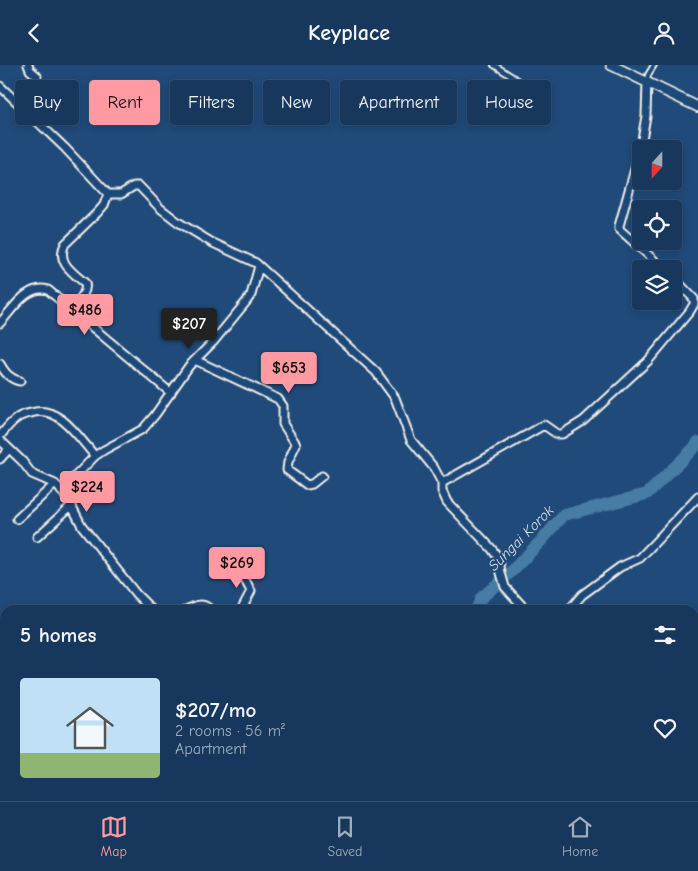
<!DOCTYPE html>
<html lang="en">
<head>
<meta charset="utf-8">
<style>
  body { margin:0; font-family:"Comic Neue",sans-serif; background:#244365; color:#f1f3f6; height:100vh; display:flex; flex-direction:column; font-size:19px; white-space:nowrap }
  * { box-sizing:border-box; margin:0 }
  p { font-size:16px; color:#9eacbb }
  .icon { flex:none; width:28px; height:28px; fill:none; stroke:currentColor; stroke-width:2; stroke-linecap:round; stroke-linejoin:round }
  .map { position:relative; flex:1; overflow:hidden }
  .side { position:absolute; left:0px; top:540px; width:699px; height:196px; display:flex; flex-direction:column; background:#17385c; border-radius:15px 15px 0 0; box-shadow:0 2px 8px #0003,0 0 0 1px #365272 }
  .side>* { flex:none }
  .guide { position:absolute; left:15px; top:15px; width:669px; height:45px; display:flex; gap:10px }
  .needle { width:32px; rotate:201deg }
  .tools { position:absolute; left:632px; top:75px; display:grid; gap:10px }
  .tools a { display:grid; place-items:center; width:50px; height:50px; border-radius:5px; background:#17385c; box-shadow:0 2px 8px #0003,0 0 0 1px #365272; font-size:25px }
  .price { position:absolute; translate:-50% -42px; padding:0 11px; border-radius:5px; background:#ff9aa2; color:#111; font-size:16px; line-height:32px; filter:drop-shadow(0 1px 2px #0008) }
  .price::after { content:''; position:absolute; left:50%; top:30px; width:15px; height:11px; margin-left:-8px; background:inherit; clip-path:polygon(0 0,100% 0,50% 100%) }
  .price.selected { background:#222; color:#fff }
  ul { padding:0; list-style:none }
  li { display:flex; align-items:center; gap:15px; height:125px; padding:0 20px }
  li span { display:grid; place-items:center; flex:none; width:140px; height:100px; border-radius:5px; color:#555 }
  li>.icon { margin-inline-start:auto }
  span .icon { width:60px; height:60px; fill:#fffc; stroke-width:1 }
  li b { font-size:21px }
  h2 { display:flex; justify-content:space-between; align-items:center; height:60px; padding:0 20px; font-size:21px }
  .pill { padding:0 18px; border-radius:5px; background:#17385c; box-shadow:0 2px 8px #0003,0 0 0 1px #365272; font-size:18px; line-height:45px }
  .pill.selected { background:#ff9aa2; color:#111 }
  header { display:flex; justify-content:space-between; align-items:center; height:65px; padding:0 20px; background:#17385c; font-size:22px; font-weight:700 }
  .tabs { display:flex; justify-content:space-around; align-items:center; height:70px; border-top:1px solid #365272; background:#17385c; font-size:14px; color:#9eacbb }
  .tabs a { display:grid; justify-items:center; gap:2px }
  .tabs .selected { color:#ff9aa2 }
  .map>svg:first-child { display:block }
  .lines { fill:none; stroke-linecap:round; stroke-linejoin:round }
  .stream { stroke:#8cabbf; stroke-width:2 }
  .river { stroke:#477ca4; stroke-width:12 }
  .service-casing { stroke:#f4f1e8; stroke-width:8 }
  .minor-casing { stroke:#f4f1e8; stroke-width:11 }
  .tertiary-casing { stroke:#f4f1e8; stroke-width:12 }
  .service { stroke:#1f4a7a; stroke-width:4 }
  .minor { stroke:#1f4a7a; stroke-width:7 }
  .tertiary { stroke:#1f4a7a; stroke-width:9 }
  .labels { text-anchor:middle; dominant-baseline:central; stroke-width:4; stroke-linejoin:round; paint-order:stroke }
  .water-label { font-size:15px; font-style:italic; fill:#dadfde; stroke:#1f4a7a }
</style>
</head>
<body>
<header><svg class="icon" aria-label="back" viewBox="0 0 24 24"><path d="M15 5l-7 7 7 7"/></svg>Keyplace<svg class="icon" aria-label="person" viewBox="0 0 24 24"><circle cx="12" cy="8" r="4"/><path d="M4 21q1-7 8-7t8 7"/></svg></header>
<div class="map">
<svg width="698" height="736" viewBox="0 0 698 736">
  <rect width="100%" height="100%" fill="#1f4a7a"/>
  <filter id="ink" filterUnits="userSpaceOnUse"><feTurbulence type="fractalNoise" baseFrequency=".02" numOctaves="2"/><feDisplacementMap in="SourceGraphic" scale="10" xChannelSelector="R" yChannelSelector="G"/><feConvolveMatrix kernelMatrix="1 2 1 2 8 2 1 2 1" color-interpolation-filters="sRGB"/></filter>
  <g filter="url(#ink)">
    <g class="lines">
      <!-- stream -->
      <path class="stream" d="M694 596 698 592
        M642 731 644 736"/>
      <!-- river -->
      <path class="river" d="M476 545 481 533 510 508 542 475 564 450 647 429 696 381 698 377
        M482 731 483 736"/>
      <defs>
        <path id="service" d="M494 0 539 29 547 40
          M647 16 648 10 654 0"/>
        <path id="minor" d="M28 0 30 5 37 11
          M647 17 646 51 640 86 619 161V164L664 204
          M0 21 65 83 108 129H121L134 121H139L160 143 178 157 211 177 256 198 376 307 395 333 411 375 434 403 442 418V426L447 437 492 484 499 494 501 508 505 522 526 545
          M71 244C77 237 88 228 85 218 72 207 56 197 65 179L98 147 104 140 108 129
          M0 258C13 244 27 219 48 225L171 328
          M195 295 278 334 283 341V359L296 379 288 397 287 405 307 420 312 419 322 411
          M0 299C5 308 10 314 20 316
          M0 371C5 365 10 358 16 354 20 350 26 349 31 348 59 339 79 373 95 391
          M0 375 22 396 32 409 55 419 59 423 68 434 82 461 136 529 152 545
          M0 394 9 384
          M442 418 544 360 557 369H562L583 356 648 296 690 246 694 239V234L674 213
          M61 426 95 391 104 385 143 364 155 350 189 301 214 276 246 237 251 230 259 201
          M17 454 55 419
          M37 472 71 441
          M186 545C194 541 204 536 210 545
          M241 545 251 526 245 515V508
          M569 545 582 530 620 502 640 493 698 432
          M71 731 75 736
          M473 731 474 736
          M693 731 698 735
          M38 734 43 731
          M157 736 159 731"/>
        <path id="tertiary" d="M611 0 698 42"/>
      </defs>
      <!-- service casing -->
      <use href="#service" class="service-casing"/>
      <!-- minor casing -->
      <use href="#minor" class="minor-casing"/>
      <!-- tertiary casing -->
      <use href="#tertiary" class="tertiary-casing"/>
      <!-- service -->
      <use href="#service" class="service"/>
      <!-- minor -->
      <use href="#minor" class="minor"/>
      <!-- tertiary -->
      <use href="#tertiary" class="tertiary"/>
    </g>
  </g>
  <g class="labels">
    <!-- water labels -->
    <g class="water-label">
      <text transform="translate(521 473) rotate(-45)">Sungai Korok</text>
    </g>
  </g>
</svg>
<div class="tools">
<a><svg class="needle" viewBox="-14 -14 28 28"><path d="M0-13l5 13h-10z" fill="#e53935"/><path d="M0 13l5-13h-10z" fill="#9eacbb"/></svg></a>
<a><svg class="icon" aria-label="locate" viewBox="0 0 24 24"><circle cx="12" cy="12" r="6"/><path d="M12 2v4M12 18v4M2 12h4M18 12h4"/></svg></a>
<a><svg class="icon" aria-label="layers" viewBox="0 0 24 24"><path d="M12 4l9 5-9 5-9-5zM3 14l9 5 9-5"/></svg></a>
</div>
<b class="price" style="left:85px;top:271px">$486</b>
<b class="price selected" style="left:189px;top:285px">$207</b>
<b class="price" style="left:289px;top:329px">$653</b>
<b class="price" style="left:87px;top:448px">$224</b>
<b class="price" style="left:237px;top:524px">$269</b>
<div class="guide">
<a class="pill">Buy</a>
<a class="pill selected">Rent</a>
<a class="pill">Filters</a>
<a class="pill">New</a>
<a class="pill">Apartment</a>
<a class="pill">House</a>
</div>
<section class="side">
<h2>5 homes<svg class="icon" aria-label="filters" viewBox="0 0 24 24"><path d="M4 7h16M4 17h16"/><circle cx="9" cy="7" r="2"/><circle cx="15" cy="17" r="2"/></svg></h2>
<ul>
<li><span style="background:linear-gradient(#bfe0f5 75%,#8fb573 0)"><svg class="icon" aria-label="home" viewBox="0 0 24 24"><path d="M3 11l9-7 9 7M6 9v11h12V9"/></svg></span><div><b>$207/mo</b><p>2 rooms · 56 m²</p><p>Apartment</p></div><svg class="icon" aria-label="heart" viewBox="0 0 24 24"><path d="M12 20l-8-8c-3-5 5-10 8-4 3-6 11-1 8 4z"/></svg></li>
</ul>
</section>
</div>
<nav class="tabs">
<a class="selected"><svg class="icon" aria-label="map" viewBox="0 0 24 24"><path d="M3 6l6-2 6 2 6-2v14l-6 2-6-2-6 2zM9 4v14M15 6v14"/></svg>Map</a>
<a><svg class="icon" aria-label="saved" viewBox="0 0 24 24"><path d="M7 4h10v16l-5-4-5 4z"/></svg>Saved</a>
<a><svg class="icon" aria-label="home" viewBox="0 0 24 24"><path d="M3 11l9-7 9 7M6 9v11h12V9"/></svg>Home</a>
</nav>
</body>
</html>
